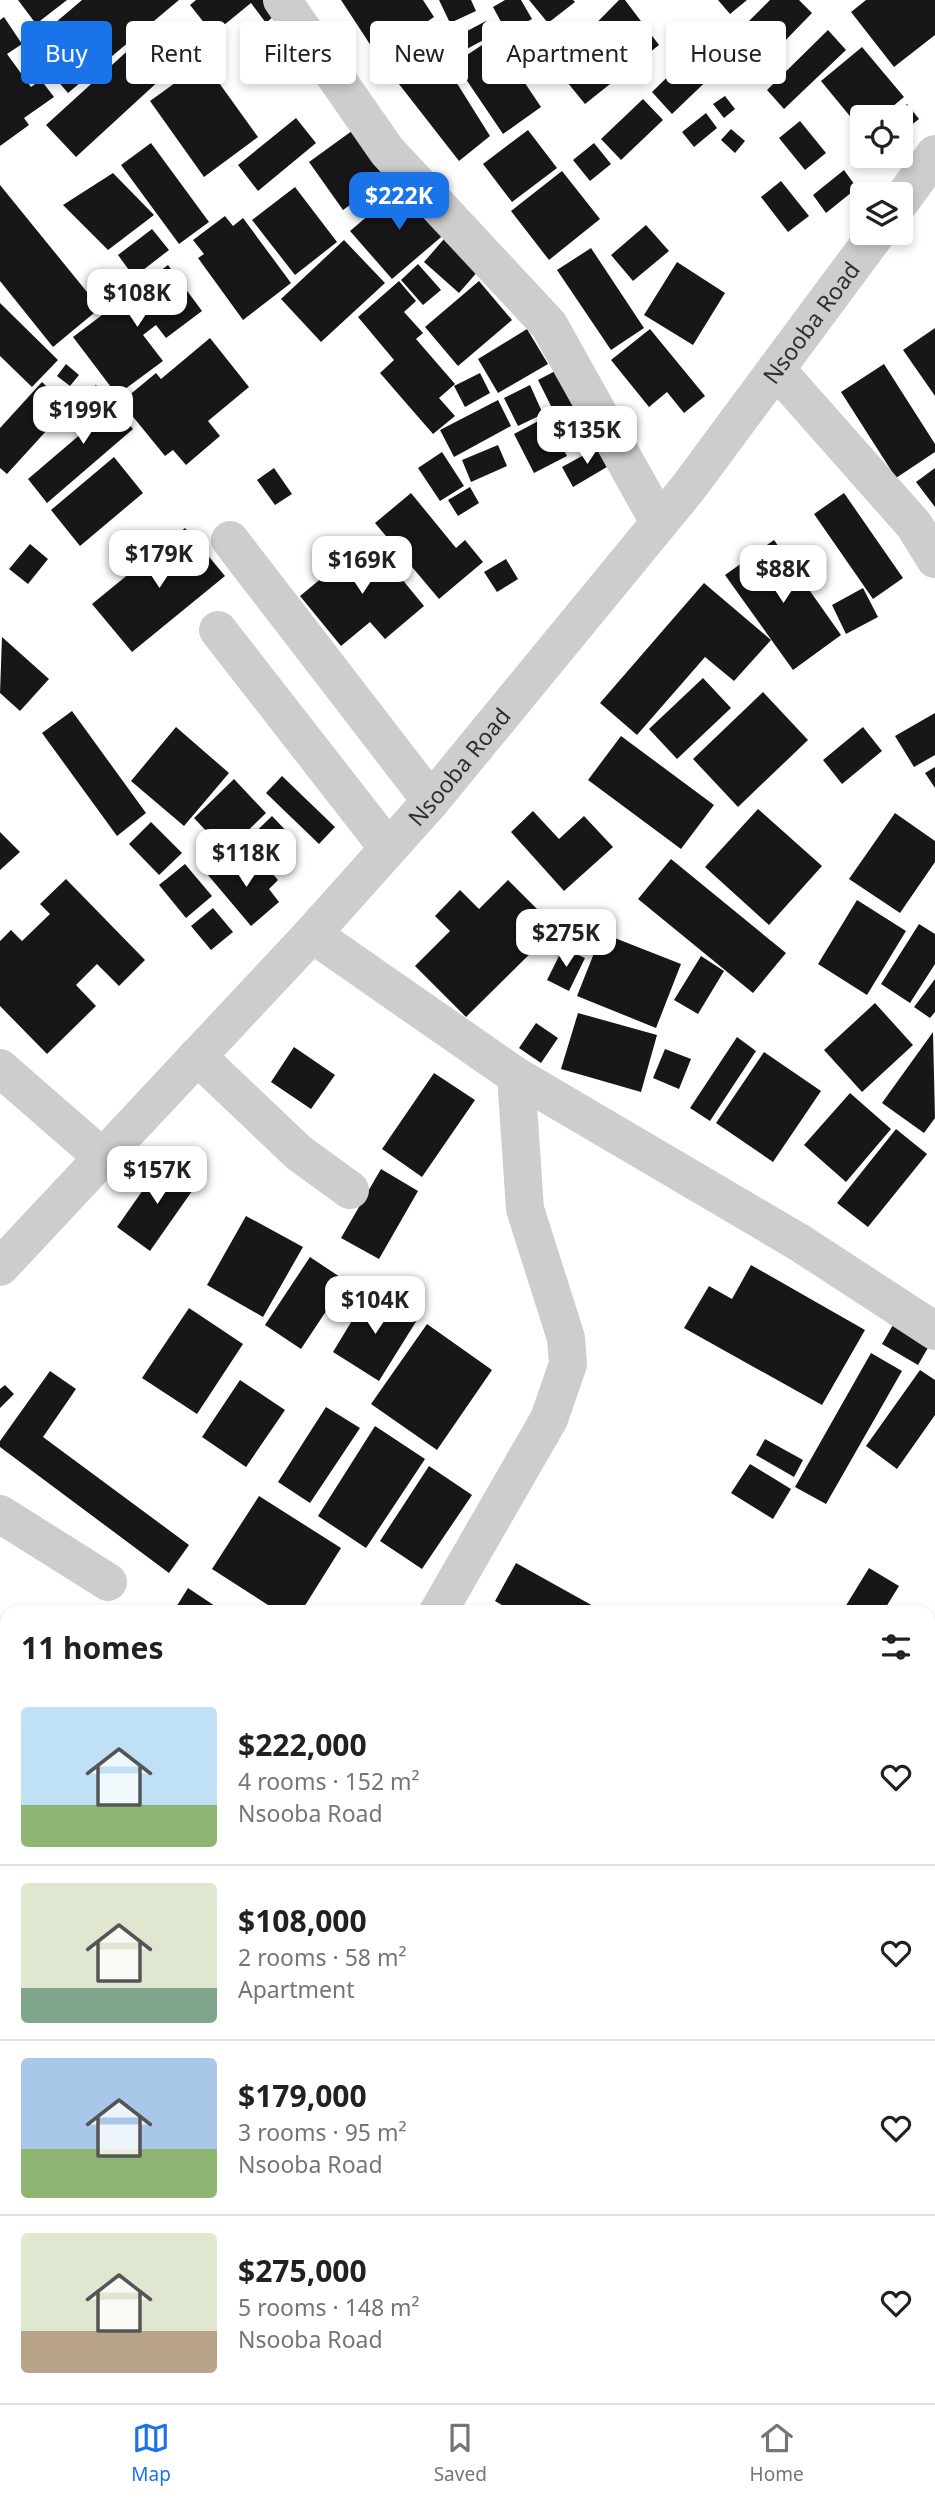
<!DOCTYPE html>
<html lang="en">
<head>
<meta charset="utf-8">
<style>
  body { margin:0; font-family:"Noto Sans",sans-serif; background:#f6f6f6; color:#202124; height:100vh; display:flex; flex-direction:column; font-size:26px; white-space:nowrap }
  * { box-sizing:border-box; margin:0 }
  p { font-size:23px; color:#757577 }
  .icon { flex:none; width:38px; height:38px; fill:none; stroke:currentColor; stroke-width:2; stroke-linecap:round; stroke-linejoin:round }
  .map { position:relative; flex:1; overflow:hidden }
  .details { position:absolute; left:0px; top:1605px; width:936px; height:800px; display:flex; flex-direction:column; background:#fff; border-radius:21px 21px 0 0; box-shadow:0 4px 10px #0003 }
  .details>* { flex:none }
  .hud { position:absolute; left:21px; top:21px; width:894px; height:63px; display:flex; gap:14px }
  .buttons { position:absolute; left:850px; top:105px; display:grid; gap:14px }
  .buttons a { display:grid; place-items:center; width:63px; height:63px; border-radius:7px; background:#fff; box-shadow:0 4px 10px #0003; font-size:35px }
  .price { position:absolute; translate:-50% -60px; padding:0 16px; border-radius:14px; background:#fff; color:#222; font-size:23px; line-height:46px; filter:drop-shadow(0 2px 4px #0008) }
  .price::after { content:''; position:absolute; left:50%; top:42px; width:21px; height:16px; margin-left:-10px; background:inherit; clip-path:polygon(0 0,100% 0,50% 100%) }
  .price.active { background:#1a73e8; color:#fff }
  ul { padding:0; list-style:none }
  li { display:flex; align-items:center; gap:21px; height:175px; padding:0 21px }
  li+li { border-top:2px solid #e0e0e0 }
  li span { display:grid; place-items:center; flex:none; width:196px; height:140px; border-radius:7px; color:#555 }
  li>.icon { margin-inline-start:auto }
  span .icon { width:84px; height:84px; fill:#fffc; stroke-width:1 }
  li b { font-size:30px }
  h2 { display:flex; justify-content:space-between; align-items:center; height:84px; padding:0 21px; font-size:30px }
  .pill { padding:0 24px; border-radius:7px; background:#fff; box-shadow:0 4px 10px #0003; font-size:24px; line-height:63px }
  .pill.active { background:#1a73e8; color:#fff }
  .menu { display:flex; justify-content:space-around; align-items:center; height:98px; border-top:2px solid #e0e0e0; background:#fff; font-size:19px; color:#757577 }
  .menu a { display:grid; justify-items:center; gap:4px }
  .menu .active { color:#1a73e8 }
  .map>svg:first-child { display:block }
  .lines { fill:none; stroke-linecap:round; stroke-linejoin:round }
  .stream { stroke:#ccdfec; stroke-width:14 }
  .building { fill:#171717 }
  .minor { stroke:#cdcdcd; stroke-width:38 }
  .labels { text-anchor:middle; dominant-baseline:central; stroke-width:7; stroke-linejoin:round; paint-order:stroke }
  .street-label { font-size:23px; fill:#303030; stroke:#fff }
</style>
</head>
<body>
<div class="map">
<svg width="935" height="2403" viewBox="0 0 935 2403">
  <rect width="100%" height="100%" fill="#fff"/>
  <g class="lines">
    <!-- stream -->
    <path class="stream" d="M597 2403 602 2398"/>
  </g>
  <!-- building -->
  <path class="building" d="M18 0H67L36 24Z
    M82 0H179L68 93 28 46Z
    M196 0H278L284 7 266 23 251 3 213 34 190 5Z
    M341 0H423L434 17 377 55Z
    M439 0H471L476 11 450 23Z
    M505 0H521L532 19 507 33 493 7Z
    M529 0H573L575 2 548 23Z
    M619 0H625L659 45 585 104 554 66Z
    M718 0H747L730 14Z
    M770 0H799L812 13 746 81 718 52Z
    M866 0H935V35L894 67 851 12Z
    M4 17 22 44 7 54 31 87 41 80 54 97 24 118 29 125 0 146V20Z
    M486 21 493 35 461 52 454 38Z
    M828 30 846 50 784 109 767 90Z
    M146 34 175 66 76 157 46 125Z
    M494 37 541 107 503 134 455 63Z
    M433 45 490 136 459 161 388 70Z
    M698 47 719 69 672 114 652 92Z
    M862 47 904 97 880 117H863V132L821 81Z
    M204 62 258 137 204 177 150 101Z
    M725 96 735 109 724 118 713 104Z
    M643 99 663 120 621 160 601 139Z
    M907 104 919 119 901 133V117H890Z
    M706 113 717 128 694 147 682 132Z
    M296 118 316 143 258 191 238 165Z
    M800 121 826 153 805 170 779 138Z
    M356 128 390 176 343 210 309 162Z
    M731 129 745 141 735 153 721 140Z
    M528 130 557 168 512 202 483 164Z
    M151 143 209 222 179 244 121 165Z
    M594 143 611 164 590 181 573 160Z
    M844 170 857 188 826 213 813 195Z
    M562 171 600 219 549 260 511 211Z
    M113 173 154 215 108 250 63 205Z
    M781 181 809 216 788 232 761 197Z
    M405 184 447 232 392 279 350 231Z
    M0 185 100 308 53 347 0 281Z
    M295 187 337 242 295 275 252 220Z
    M225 216 233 226 243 218 291 283 243 320 198 258 204 254 193 240Z
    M646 225 669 251 633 281 611 255Z
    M152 229 169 250 134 277 118 255Z
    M444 239 479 270 459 293 424 262Z
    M344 240 385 283 321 342 281 299Z
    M591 248 644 328 611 350 557 270Z
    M677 262 725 293 693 345 644 315Z
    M418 264 441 290 423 305 401 280Z
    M168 265 202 311 166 338 156 325 143 335 163 361 117 395 73 337Z
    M399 281 416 301 404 312 423 333 416 339 455 384 439 398 455 416 433 434 380 373 394 360 358 317Z
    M479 281 512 320 458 366 425 327Z
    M0 303 58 360 32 387 0 356Z
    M935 328V396L903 350Z
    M527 329 548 364 498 393 478 359Z
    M650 329 705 396 684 413 667 392 649 407 611 360Z
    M210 338 249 387 208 421 220 436 186 465 173 450 165 456 121 402 156 373 161 379Z
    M66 364 79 375 70 386 57 376Z
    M884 364 935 444V452L896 478 841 392Z
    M561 368 594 434 571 446 538 380Z
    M480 373 490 393 465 407 454 386Z
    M42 382 68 407 7 474 0 468V428Z
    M96 385 133 429 47 503 28 479 96 421 78 401Z
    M530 385 543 414 518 426 504 398Z
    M498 400 511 426 454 457 440 430Z
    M546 417 567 456 534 473 514 434Z
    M498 445 507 466 471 482 462 460Z
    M602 445 612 464 573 487 562 467Z
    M442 452 464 486 440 501 418 468Z
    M114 457 143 493 80 546 51 510Z
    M274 468 292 494 275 505 257 480Z
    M935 468V507L916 482Z
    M470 487 479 503 458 516 448 500Z
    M411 493 456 548 465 540 483 562 439 599 375 523Z
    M844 493 903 578 873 599 814 514Z
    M185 528 225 576 132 652 92 604Z
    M369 539 424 606 385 639 370 622 341 646 300 596Z
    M774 540 841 635 793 670 725 575Z
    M30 544 48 559 28 584 9 569Z
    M506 559 518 579 497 592 484 572Z
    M704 583 771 640 734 681 705 657 637 735 600 703Z
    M863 588 878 617 846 634 832 605Z
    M2 637 49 679 20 711 0 693Z
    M703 678 731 708 677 759 649 729Z
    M763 692 808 740 738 807 693 759Z
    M72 711 146 813 117 836 42 733Z
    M935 713V755L914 767 895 736Z
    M176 727 229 773 184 826 131 781Z
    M863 727 882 751 842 784 823 760Z
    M621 736 714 805 681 849 588 780Z
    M935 767V788L925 773Z
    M282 776 335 827 319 844 266 793Z
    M234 779 266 813 226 852 194 818Z
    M758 809 822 866 769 925 705 867Z
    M533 811 559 839 584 816 613 847 564 891 511 832Z
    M895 813 935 841V862L900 913 849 879Z
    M272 816 292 837 263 865 243 844Z
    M151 822 182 853 159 875 129 844Z
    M0 832 20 852 0 870Z
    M233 855 251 877 265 865 278 880 269 889 279 902 251 926 208 875Z
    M671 859 786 953 753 993 638 899Z
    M185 864 212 896 186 918 159 885Z
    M66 879 145 960 119 986 97 964 76 985 96 1006 47 1054 0 1006V941L11 930 22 941 50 914 40 904Z
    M508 880 556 928 466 1017 415 966 450 931 435 916 460 890 479 909Z
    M857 900 906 931 867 995 818 964Z
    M213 908 233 932 211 950 191 926Z
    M919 924 935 934V964L910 1003 881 984Z
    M602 933 681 964 656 1028 577 996Z
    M563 948 585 958 569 991 547 980Z
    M701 956 724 971 698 1014 674 1000Z
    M935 979V1012L930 1018 914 1007Z
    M875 1003 913 1045 862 1092 824 1050Z
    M578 1013 657 1035 641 1092 561 1069Z
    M536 1023 558 1038 541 1063 519 1048Z
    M933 1032 935 1118 924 1133 882 1103Z
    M737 1037 756 1051 710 1121 690 1108Z
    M294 1047 335 1075 311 1109 271 1082Z
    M665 1049 691 1059 679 1089 653 1078Z
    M764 1052 821 1091 773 1162 716 1123Z
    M434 1073 475 1100 422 1177 382 1149Z
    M850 1093 891 1129 846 1182 804 1145Z
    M896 1129 927 1154 868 1227 837 1203Z
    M164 1160 197 1184 150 1251 117 1227Z
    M381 1169 418 1191 379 1259 341 1238Z
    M246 1216 303 1247 263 1317 207 1285Z
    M310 1257 346 1281 301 1349 265 1325Z
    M751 1265 865 1330 822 1405 684 1328 709 1286 732 1299Z
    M370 1291 417 1320 379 1381 333 1352Z
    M189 1308 243 1344 197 1414 142 1378Z
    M427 1324 492 1370 437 1450 371 1404Z
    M893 1325 929 1346 918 1365 882 1344Z
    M871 1353 902 1371 826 1504 795 1487Z
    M920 1370 935 1380V1415L897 1469 866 1446Z
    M50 1371 76 1389 43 1437 189 1545 169 1573 0 1447V1441Z
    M240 1380 285 1410 246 1467 202 1437Z
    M5 1385 14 1394 0 1408V1389Z
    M326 1407 360 1428 310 1503 278 1482Z
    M375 1426 425 1459 366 1548 318 1516Z
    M765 1439 803 1460 794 1477 756 1455Z
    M750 1464 791 1489 773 1519 731 1493Z
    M429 1466 472 1495 422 1569 380 1541Z
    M259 1496 341 1548 301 1612H279L212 1569Z
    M516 1563 604 1612H514L495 1601Z
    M869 1568 899 1586 886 1607 891 1612H842Z
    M188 1588 224 1612H173Z
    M929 1639 935 1643V1668L929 1678Z
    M7 1686V1736L0 1732V1696Z
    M0 1817 7 1820V1914L0 1910Z
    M0 2008 7 2011V2086L0 2083Z
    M0 2134 6 2138 1 2148 7 2152V2220L0 2232Z
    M929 2148 935 2152V2231L929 2239Z
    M929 2254 935 2257V2274L929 2285Z
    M0 2297 7 2300V2398H23L21 2403H0Z
    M74 2398H140L138 2403H87Z
    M147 2398H195L193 2403H154L146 2400Z
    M204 2398H320L318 2403H201Z
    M344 2398H376L373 2403H352Z
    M397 2398H430L437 2403H393Z
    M448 2398H472L467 2403H454Z
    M683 2398H726L723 2403H693Z
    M775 2398H812L808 2403H783Z
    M836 2398H870L868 2403H847Z"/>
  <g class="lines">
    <!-- minor -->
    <g class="minor">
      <path d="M282 0 387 151 549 325 659 522"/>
      <path d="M901 201 935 154"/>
      <path d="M776 369 914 525 935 559"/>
      <path d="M230 540 431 801"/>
      <path d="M218 630 388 848"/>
      <path d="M312 934 516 1076 525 1209 566 1338 568 1364 549 1419 438 1612"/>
      <path d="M197 1056 299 1153 350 1190"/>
      <path d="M0 1068 102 1157"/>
      <path d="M516 1076 800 1243 935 1331"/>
      <path id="s1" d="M0 1267 312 934 431 801 688 488 877 233"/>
      <path d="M0 1514 108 1582"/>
      <path d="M929 1899 935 1891"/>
      <path d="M556 2403 560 2398"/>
    </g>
  </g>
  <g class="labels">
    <!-- street labels -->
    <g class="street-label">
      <text stroke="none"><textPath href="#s1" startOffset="1246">Nsooba Road</textPath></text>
      <text stroke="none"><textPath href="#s1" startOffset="679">Nsooba Road</textPath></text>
    </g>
  </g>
</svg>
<div class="buttons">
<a><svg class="icon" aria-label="locate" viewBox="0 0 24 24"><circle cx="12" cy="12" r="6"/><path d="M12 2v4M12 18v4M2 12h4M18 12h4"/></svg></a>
<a><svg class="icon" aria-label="layers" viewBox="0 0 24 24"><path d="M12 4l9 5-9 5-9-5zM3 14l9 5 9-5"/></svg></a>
</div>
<b class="price active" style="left:399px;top:232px">$222K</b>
<b class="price" style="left:137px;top:329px">$108K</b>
<b class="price" style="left:83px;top:446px">$199K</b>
<b class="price" style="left:587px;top:466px">$135K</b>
<b class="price" style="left:159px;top:590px">$179K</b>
<b class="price" style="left:362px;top:596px">$169K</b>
<b class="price" style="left:783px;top:605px">$88K</b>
<b class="price" style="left:246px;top:889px">$118K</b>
<b class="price" style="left:566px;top:969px">$275K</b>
<b class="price" style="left:157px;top:1206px">$157K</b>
<b class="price" style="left:375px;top:1336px">$104K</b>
<div class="hud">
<a class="pill active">Buy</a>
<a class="pill">Rent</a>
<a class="pill">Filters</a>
<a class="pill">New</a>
<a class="pill">Apartment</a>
<a class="pill">House</a>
</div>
<section class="details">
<h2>11 homes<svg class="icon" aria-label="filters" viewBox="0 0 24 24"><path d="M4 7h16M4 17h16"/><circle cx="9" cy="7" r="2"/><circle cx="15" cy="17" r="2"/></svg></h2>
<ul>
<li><span style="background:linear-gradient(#bfe0f5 70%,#8fb573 0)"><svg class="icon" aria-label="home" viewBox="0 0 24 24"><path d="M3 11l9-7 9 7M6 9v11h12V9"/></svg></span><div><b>$222,000</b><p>4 rooms · 152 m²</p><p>Nsooba Road</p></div><svg class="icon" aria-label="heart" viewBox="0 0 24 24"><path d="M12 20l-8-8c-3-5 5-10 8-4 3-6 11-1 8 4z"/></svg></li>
<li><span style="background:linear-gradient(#dfe7d0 75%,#7fa58c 0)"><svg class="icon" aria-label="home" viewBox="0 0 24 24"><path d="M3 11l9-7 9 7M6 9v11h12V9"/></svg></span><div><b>$108,000</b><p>2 rooms · 58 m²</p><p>Apartment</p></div><svg class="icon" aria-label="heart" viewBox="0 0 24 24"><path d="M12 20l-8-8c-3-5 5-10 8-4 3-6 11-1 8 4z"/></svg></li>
<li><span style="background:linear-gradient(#a9c7e8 65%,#8fb573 0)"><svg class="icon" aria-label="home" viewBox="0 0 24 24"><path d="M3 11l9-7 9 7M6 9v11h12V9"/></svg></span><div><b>$179,000</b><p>3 rooms · 95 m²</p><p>Nsooba Road</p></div><svg class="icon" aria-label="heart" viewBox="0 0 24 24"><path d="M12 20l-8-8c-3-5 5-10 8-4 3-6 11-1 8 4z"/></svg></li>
<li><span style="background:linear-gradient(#dfe7d0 70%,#b9a48a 0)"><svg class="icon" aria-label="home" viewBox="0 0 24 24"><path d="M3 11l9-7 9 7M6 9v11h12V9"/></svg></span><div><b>$275,000</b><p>5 rooms · 148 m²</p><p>Nsooba Road</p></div><svg class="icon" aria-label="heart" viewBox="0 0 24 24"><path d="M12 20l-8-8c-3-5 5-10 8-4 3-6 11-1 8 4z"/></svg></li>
</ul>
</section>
</div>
<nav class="menu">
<a class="active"><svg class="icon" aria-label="map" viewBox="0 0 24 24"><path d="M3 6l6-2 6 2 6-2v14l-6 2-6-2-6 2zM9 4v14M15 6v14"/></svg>Map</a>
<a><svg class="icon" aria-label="saved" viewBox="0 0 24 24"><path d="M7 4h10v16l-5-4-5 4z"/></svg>Saved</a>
<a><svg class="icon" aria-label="home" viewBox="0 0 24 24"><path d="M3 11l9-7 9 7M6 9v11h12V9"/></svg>Home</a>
</nav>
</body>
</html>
